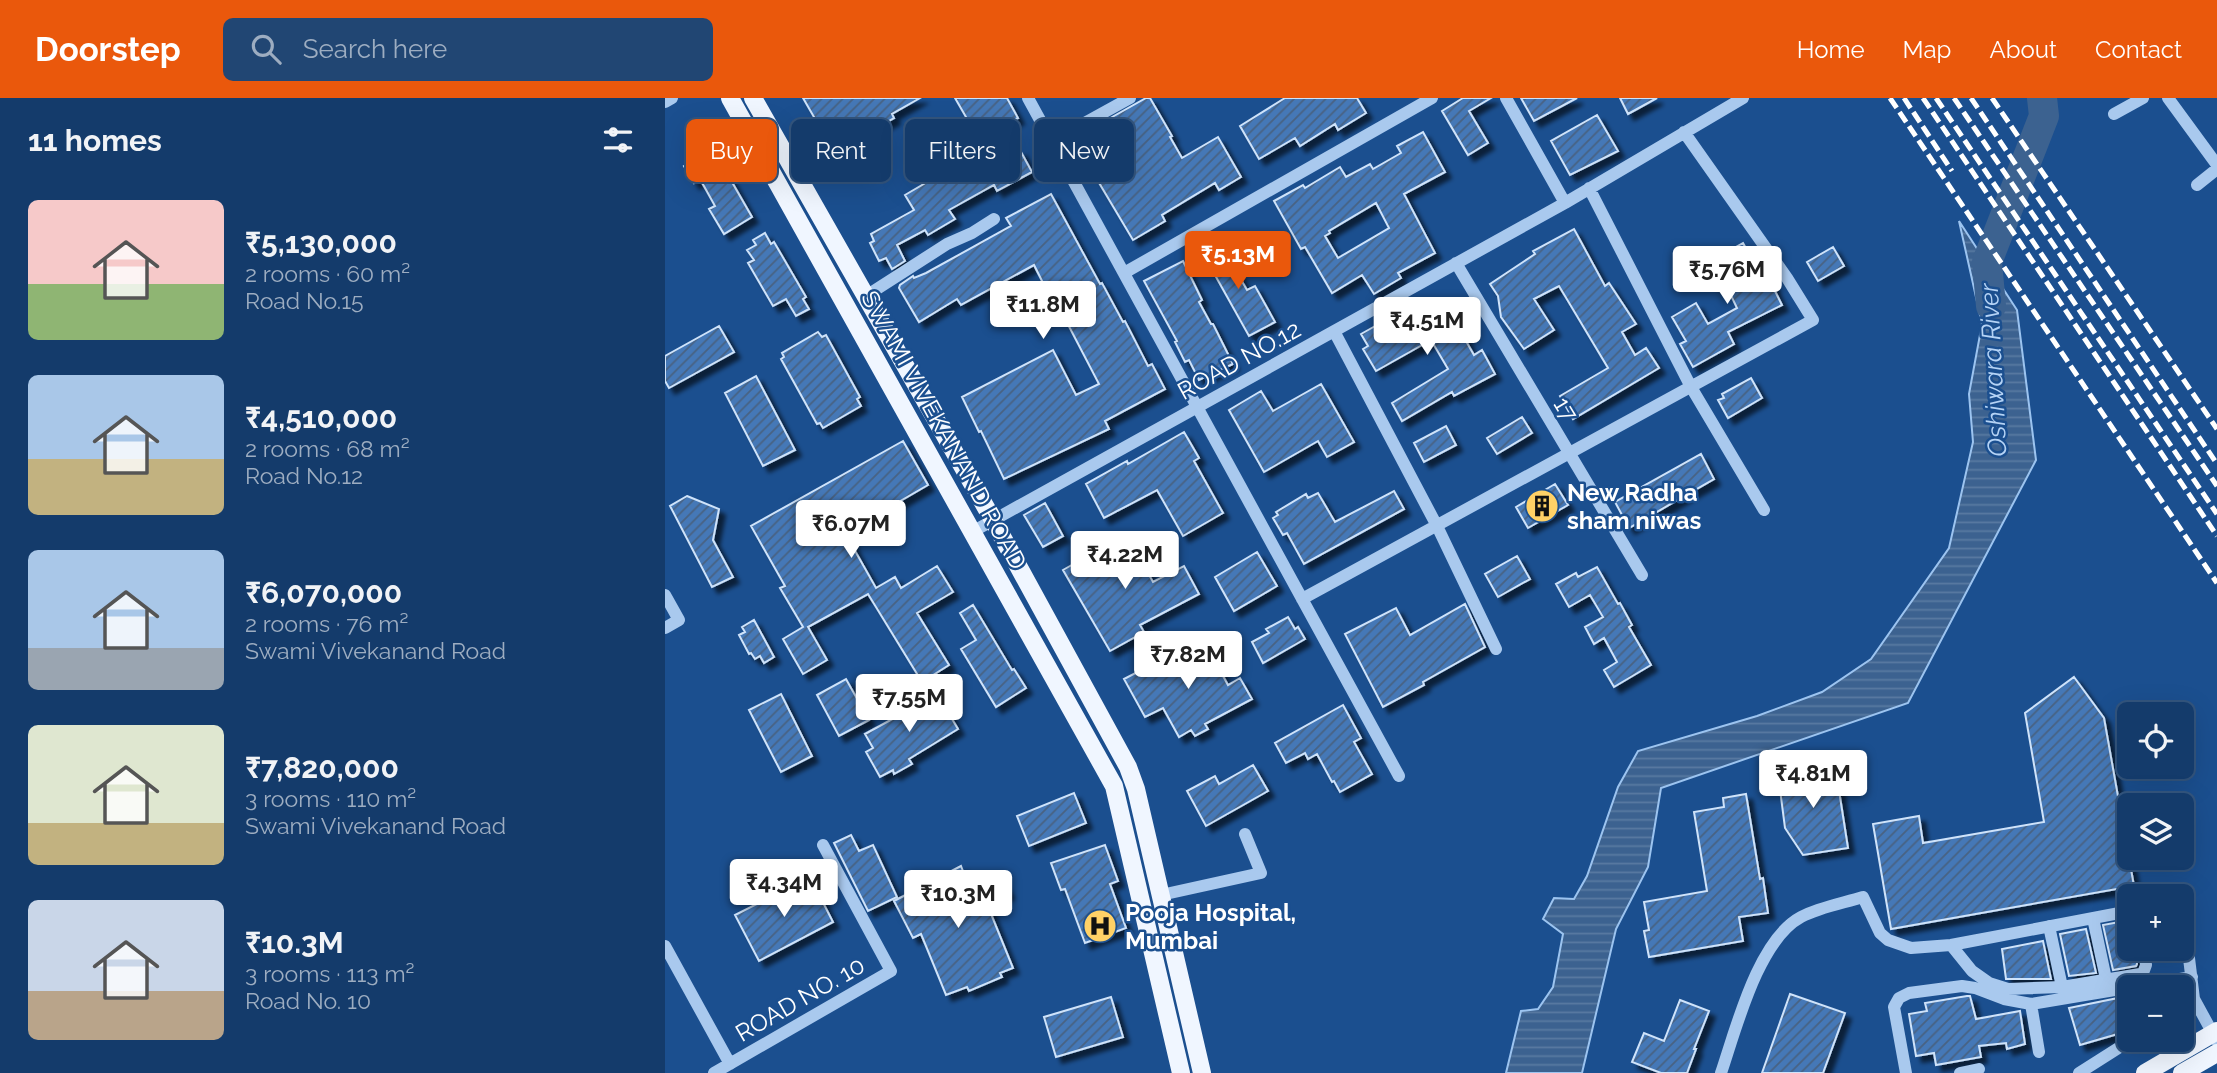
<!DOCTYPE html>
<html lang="en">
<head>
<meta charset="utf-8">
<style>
  body { margin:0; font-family:Raleway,sans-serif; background:#214673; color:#f1f3f6; height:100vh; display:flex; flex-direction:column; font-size:26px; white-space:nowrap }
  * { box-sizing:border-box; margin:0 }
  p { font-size:23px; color:#9dadc1 }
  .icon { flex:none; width:38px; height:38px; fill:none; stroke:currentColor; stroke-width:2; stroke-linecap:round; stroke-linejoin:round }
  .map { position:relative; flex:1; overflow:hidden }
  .sheet { display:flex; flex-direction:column; background:#143b6b; width:665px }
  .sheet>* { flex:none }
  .top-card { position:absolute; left:21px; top:21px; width:665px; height:63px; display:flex; gap:14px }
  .fabs { position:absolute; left:1452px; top:604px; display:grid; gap:14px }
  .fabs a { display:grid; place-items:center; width:77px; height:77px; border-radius:10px; background:#143b6b; box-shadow:0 7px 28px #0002,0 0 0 2px #33557e; font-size:35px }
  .price { position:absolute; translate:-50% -60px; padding:0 16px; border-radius:7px; background:#fff; color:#222; font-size:23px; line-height:46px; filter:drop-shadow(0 2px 4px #0008) }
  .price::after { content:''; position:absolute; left:50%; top:42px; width:21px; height:16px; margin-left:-10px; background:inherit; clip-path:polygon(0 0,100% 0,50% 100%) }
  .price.active { background:#ea580c; color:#fff }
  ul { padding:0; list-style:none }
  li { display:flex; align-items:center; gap:21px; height:175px; padding:0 28px }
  li span { display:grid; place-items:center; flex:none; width:196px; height:140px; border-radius:10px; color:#555 }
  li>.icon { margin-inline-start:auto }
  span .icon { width:84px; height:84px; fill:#fffc; stroke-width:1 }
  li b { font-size:30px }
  h2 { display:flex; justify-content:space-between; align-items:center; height:84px; padding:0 28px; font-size:30px }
  .pill { padding:0 24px; border-radius:10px; background:#143b6b; box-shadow:0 7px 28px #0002,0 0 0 2px #33557e; font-size:24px; line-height:63px }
  .pill.active { background:#ea580c; color:#fff }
  header { display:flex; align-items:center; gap:42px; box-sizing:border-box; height:98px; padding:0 35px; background:#ea580c; color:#fff }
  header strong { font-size:33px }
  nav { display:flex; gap:38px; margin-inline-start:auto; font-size:24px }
  .search { width:490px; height:63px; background:#214673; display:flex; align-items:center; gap:18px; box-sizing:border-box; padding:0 24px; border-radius:10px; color:#9dadc1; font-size:26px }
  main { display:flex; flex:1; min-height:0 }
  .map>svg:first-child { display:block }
  .water { fill:url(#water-rules); stroke:#9cc4f0; stroke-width:2 }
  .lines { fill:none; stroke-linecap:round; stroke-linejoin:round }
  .river { stroke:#3c6290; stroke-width:30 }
  .building { fill:url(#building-hatch); stroke:#cfe3fa; stroke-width:2; fill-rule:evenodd; filter:url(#shadow) }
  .minor { stroke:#a9c9ee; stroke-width:12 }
  .major { stroke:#f0f6ff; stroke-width:18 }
  .rail { stroke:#fff; stroke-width:5; stroke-dasharray:12 5; stroke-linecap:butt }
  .labels { text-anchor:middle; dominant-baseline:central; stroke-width:5; stroke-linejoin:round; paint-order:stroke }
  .street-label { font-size:24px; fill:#fff; stroke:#1b4f8f }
  .poi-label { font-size:24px; font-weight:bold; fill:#fff; stroke:#1b4f8f; text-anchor:start }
  .water-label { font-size:26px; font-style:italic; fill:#b5d3f5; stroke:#1b4f8f }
</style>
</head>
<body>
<header>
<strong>Doorstep</strong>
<div class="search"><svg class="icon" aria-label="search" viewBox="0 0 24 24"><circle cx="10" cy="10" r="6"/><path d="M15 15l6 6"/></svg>Search here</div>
<nav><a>Home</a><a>Map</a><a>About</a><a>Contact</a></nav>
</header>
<main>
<section class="sheet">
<h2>11 homes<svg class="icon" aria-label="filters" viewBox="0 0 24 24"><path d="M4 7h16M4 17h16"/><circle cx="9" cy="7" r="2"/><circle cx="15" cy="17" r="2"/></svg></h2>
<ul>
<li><span style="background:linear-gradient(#f6c9c9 60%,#8fb573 0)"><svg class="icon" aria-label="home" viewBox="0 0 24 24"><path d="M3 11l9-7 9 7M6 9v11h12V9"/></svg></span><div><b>₹5,130,000</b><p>2 rooms · 60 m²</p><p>Road No.15</p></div></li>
<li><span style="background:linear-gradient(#a9c7e8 60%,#c2b280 0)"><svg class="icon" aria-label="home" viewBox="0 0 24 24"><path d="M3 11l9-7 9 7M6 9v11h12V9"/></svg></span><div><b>₹4,510,000</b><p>2 rooms · 68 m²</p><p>Road No.12</p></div></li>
<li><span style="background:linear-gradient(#a9c7e8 70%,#9aa5b1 0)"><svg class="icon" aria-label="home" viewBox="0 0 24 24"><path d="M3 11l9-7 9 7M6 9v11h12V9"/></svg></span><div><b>₹6,070,000</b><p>2 rooms · 76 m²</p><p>Swami Vivekanand Road</p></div></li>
<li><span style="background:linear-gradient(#dfe7d0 70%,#c2b280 0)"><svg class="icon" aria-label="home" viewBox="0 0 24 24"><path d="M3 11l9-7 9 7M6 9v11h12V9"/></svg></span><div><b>₹7,820,000</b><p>3 rooms · 110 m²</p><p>Swami Vivekanand Road</p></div></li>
<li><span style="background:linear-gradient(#c9d6e8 65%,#b9a48a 0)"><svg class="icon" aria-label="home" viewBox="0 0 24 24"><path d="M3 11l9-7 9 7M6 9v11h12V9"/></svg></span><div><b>₹10.3M</b><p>3 rooms · 113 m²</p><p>Road No. 10</p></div></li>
</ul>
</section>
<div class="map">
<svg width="1552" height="975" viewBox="0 0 1552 975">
  <defs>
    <pattern id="water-rules" width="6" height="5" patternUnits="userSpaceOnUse" patternTransform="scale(1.75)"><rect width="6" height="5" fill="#3c6290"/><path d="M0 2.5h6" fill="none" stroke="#597aa1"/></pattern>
    <pattern id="building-hatch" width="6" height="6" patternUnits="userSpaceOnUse" patternTransform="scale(1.75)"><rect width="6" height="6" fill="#4478b7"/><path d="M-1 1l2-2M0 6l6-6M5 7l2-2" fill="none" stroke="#486282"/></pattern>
    <filter id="shadow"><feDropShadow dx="6" dy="6" stdDeviation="2" flood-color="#0009"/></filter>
  </defs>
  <rect width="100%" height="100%" fill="#1b4f8f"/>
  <!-- water -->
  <path class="water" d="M1294 123 1352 212 1371 362 1243 605 996 690 983 769 951 831 917 975H841L856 913 873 911 888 889 898 836 878 821 889 800 909 801 922 778 953 689 973 653 1092 618 1157 594 1206 561 1284 450 1308 344 1304 296 1317 226Z"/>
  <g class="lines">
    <!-- river -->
    <path class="river" d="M1326 208 1322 164 1379 18 1377 0"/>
  </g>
  <!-- building -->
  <path class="building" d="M138 0H255L227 16 229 20 208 32 203 22 164 45Z
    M290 0H342L353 20 338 28 337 25 312 38Z
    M481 0H485L507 38 505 39 517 60 553 39 576 79 554 92 550 85 497 117 500 123 468 142 408 41Z
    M620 0H692L701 15 673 32 670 26 635 48 630 40 594 61 575 28Z
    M798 0H826L804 13 823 45 803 57 777 13Z
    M856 0H912L869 23Z
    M955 0H992L963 16Z
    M932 17 953 53 905 77 886 43Z
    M758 34 780 74 739 96 770 155 733 175 736 180 709 196 697 177 667 195 640 149 636 151 609 103 638 87 640 90 675 69 681 79 705 66 708 71 736 55 732 48ZM711 105 724 130 673 160 660 138 665 135 664 133Z
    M48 51 87 119 59 136 44 111 50 108 35 81 29 85 19 68Z
    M355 52 367 74 332 93 329 87 284 112 290 121 263 137 260 132 232 147 240 163 227 171 221 160 214 163 205 145 209 143 206 136 249 112 240 97 293 66 301 81Z
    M386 96 435 186 437 185 458 224 460 223 483 268 487 266 500 291 440 323 444 331 339 381 316 333 314 334 297 299 388 252 411 297 434 286 384 190 381 191 369 167 296 207 292 201 254 224 234 190 235 187 248 178 249 180 261 175 346 128 341 120Z
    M909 131 940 188 944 185 971 226 957 234 970 257 981 250 994 270 908 321 895 298 943 270 894 188 869 201 889 232 859 251 836 219 833 198 825 186 870 156 868 153Z
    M100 135 106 146 109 144 141 199 138 201 144 211 131 218 121 201 108 208 83 165 89 162 82 152 91 147 88 142Z
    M553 142 582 192 590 188 610 224 584 238 536 152Z
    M1078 145 1102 188 1106 185 1117 207 1063 234 1069 246 1028 269 1015 246 1021 243 1007 219 1031 205 1043 226 1072 210 1061 187 1056 190 1042 165Z
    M1168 149 1179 168 1153 183 1142 164Z
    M518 163 537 202 534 204 546 226H548L568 266 534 282 524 262 520 264 510 244 512 243 479 183Z
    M781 208 809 257 817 252 830 276 789 298 787 294 737 323 727 305 783 271 766 242 711 273 698 251 703 248 696 236 737 213 745 228Z
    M54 228 69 254 4 290 0 283V258Z
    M153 234 157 239 161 237 195 299 192 301 196 308 158 330 155 325 152 326 116 261 119 259 117 255Z
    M91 278 130 352 98 368 60 295Z
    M1086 280 1097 300 1063 320 1053 302 1059 300 1057 296Z
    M656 286 689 344 662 359 653 343 599 374 564 312 596 293 608 313Z
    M857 319 867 335 832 356 822 340Z
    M781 328 791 347 759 364 749 345Z
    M519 334 534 360 529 363 558 415 518 438 492 392 439 420 421 386 462 363 463 366Z
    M238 343 263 387 180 435 211 490 230 479 236 490 272 468 288 494 252 515 284 567 257 584 203 496 143 529 162 562 138 576 118 541 138 529 115 490 120 488 86 428Z
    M1036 356 1049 381 964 430 950 404Z
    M890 386 903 407 863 430 851 409Z
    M729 393 739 411 639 466 622 435 618 437 608 420 613 417 611 414 641 396 643 400 653 395 670 424Z
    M22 398 54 411 48 442 68 479 47 489 5 408Z
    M380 405 398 438 378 449 359 417Z
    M461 436 488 484 519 468 534 496 475 527 479 534 445 553 398 472Z
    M592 454 612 488 569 513 550 479Z
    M852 458 865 481 833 499 820 476Z
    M932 469 953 506 955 505 967 527 964 529 986 567 949 589 939 572 952 564 939 540 929 546 920 529 938 519 925 497 904 509 891 486 911 475 913 479Z
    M800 506 820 549 758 584 759 587 718 609 680 536 731 510 745 537Z
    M308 507 347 572 349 571 361 590 331 609 296 551 311 542 295 515Z
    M623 519 630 531 633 529 640 541 598 565 587 544 604 535 601 531Z
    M89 522 109 559 99 565 95 558 90 561 86 555 84 556 74 537 80 534 77 529Z
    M540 545 563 587 575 580 587 601 540 626 543 631 530 638 526 632 514 639 498 610 480 619 459 581 482 569 485 575Z
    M1409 579 1439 620 1469 788 1226 831 1208 726 1254 718 1258 745 1379 724 1360 615Z
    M181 581 204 622 174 638 152 597Z
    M269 591 293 631 244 661 247 666 229 676 228 672 215 679 201 654 208 650 200 636 242 613 240 609Z
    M116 596 147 658 116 674 84 612Z
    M678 607 696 640 689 644 707 676 675 694 669 683 667 684 652 656 643 661 640 655 621 665 610 645Z
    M588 667 603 693 541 728 522 693 550 678 554 686Z
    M1170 667 1183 750 1138 757 1120 730 1113 676Z
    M409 695 421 725 364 748 352 718Z
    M1081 696 1095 781 1098 780 1103 815 1074 819 1078 843 984 859 979 833 984 832 979 804 1042 793 1029 714 1059 709 1058 700Z
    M186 737 194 753 208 747 232 799 203 813 169 745Z
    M440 747 453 783 445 786 461 830 420 845 400 791 396 792 386 765Z
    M296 768 306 794 337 783 343 795 322 806 348 870 335 875 337 879 304 893 302 889 281 897 256 836 248 840 229 803Z
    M145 779 168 824 94 863 70 817Z
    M1465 822V850H1470L1472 866 1471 868 1448 872 1438 827Z
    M1421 831 1431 875 1404 878 1395 836Z
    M1378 843 1386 881H1341L1337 851Z
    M1125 896 1180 915 1158 975H1097Z
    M1302 898H1305L1311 921 1355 913 1360 946 1342 951 1341 945 1314 948 1316 959 1271 967 1269 955 1251 958 1244 916 1262 913 1260 905Z
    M446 899 458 939 391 959 379 919Z
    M1453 900 1463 933 1415 947 1404 910Z
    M1015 902 1044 913 1029 951H1031L1022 975H996L967 964 979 935 999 943Z"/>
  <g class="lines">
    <!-- minor -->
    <path class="minor" d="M363 0 734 678
      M841 0 900 105
      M1503 0 1552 67
      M0 4 7 0
      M1449 16 1478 0
      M387 43 465 0
      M1532 87 1552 71
      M924 90 1026 289 1099 412
      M791 165 977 477
      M459 175 767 0
      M201 198 282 146 307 135 329 121
      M669 233 772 428 831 551
      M307 434 900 105 1078 0
      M0 497 14 522 0 530
      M637 501 1148 222 1122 180 1019 34
      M496 797 596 775 580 736
      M1517 803 1529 901 1552 943
      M1428 820 1441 881
      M1384 828 1397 889
      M1286 847 1307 873 1324 885 1343 891 1397 889 1475 876 1478 875 1481 867 1479 850
      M0 848 65 966
      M1366 906 1374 954
      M1517 908 1529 901
      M49 975 226 873 158 747
      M1056 975C1071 931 1093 842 1136 819 1155 809 1179 805 1198 799L1215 835 1223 842 1246 850 1286 847 1465 813
      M1241 975 1229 909 1234 900 1244 895 1297 888 1310 890 1339 901 1366 906 1527 879
      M1295 975 1314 971
      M1414 975 1466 942"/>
    <!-- major -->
    <path class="major" d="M65 0 449 688 516 975
      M88 0 328 422 463 669 471 691 537 975
      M1480 975 1552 933
      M1517 975 1552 955"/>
    <!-- rail -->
    <path class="rail" d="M1225 0 1552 485
      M1239 0 1287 73
      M1258 0 1552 438
      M1271 0 1552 416
      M1289 0 1552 388
      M1306 0 1552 366
      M1327 0 1552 331"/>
  </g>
  <!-- icons -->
  <defs>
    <symbol id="building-disc" viewBox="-11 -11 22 22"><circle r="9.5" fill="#ffd166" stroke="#1b4f8f"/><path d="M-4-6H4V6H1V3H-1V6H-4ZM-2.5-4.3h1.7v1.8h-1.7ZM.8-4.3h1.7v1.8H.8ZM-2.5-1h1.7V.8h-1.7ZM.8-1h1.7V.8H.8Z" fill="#111"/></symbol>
    <symbol id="hospital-disc" viewBox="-11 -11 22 22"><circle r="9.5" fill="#ffd166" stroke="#1b4f8f"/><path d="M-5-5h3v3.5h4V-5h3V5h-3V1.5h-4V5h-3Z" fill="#111"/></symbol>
  </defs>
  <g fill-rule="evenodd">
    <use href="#building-disc" x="858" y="389" width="38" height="38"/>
    <use href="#hospital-disc" x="416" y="809" width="38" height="38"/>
  </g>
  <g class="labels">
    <!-- street labels -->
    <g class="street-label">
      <text transform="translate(574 262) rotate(-29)">ROAD NO.12</text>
      <text transform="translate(901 311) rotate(59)">17</text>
      <text transform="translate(279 332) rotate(61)">SWAMI VIVEKANAND ROAD</text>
      <text transform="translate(135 901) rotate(-30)">ROAD NO. 10</text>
    </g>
    <!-- poi labels -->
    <g class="poi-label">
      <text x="902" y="394">New Radha<tspan x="902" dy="28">sham niwas</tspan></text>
      <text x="460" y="814">Pooja Hospital,<tspan x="460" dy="28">Mumbai</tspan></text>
    </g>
    <!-- water labels -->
    <g class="water-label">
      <text transform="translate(1328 272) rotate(-93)">Oshiwara River</text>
    </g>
  </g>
</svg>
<div class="fabs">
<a><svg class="icon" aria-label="locate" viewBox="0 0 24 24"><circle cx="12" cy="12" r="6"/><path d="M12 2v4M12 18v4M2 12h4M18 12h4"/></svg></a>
<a><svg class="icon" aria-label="layers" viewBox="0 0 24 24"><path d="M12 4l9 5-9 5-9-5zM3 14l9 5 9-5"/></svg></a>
<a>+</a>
<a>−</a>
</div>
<b class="price active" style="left:573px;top:193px">₹5.13M</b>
<b class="price" style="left:1062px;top:208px">₹5.76M</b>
<b class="price" style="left:378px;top:243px">₹11.8M</b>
<b class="price" style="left:762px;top:259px">₹4.51M</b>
<b class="price" style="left:186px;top:462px">₹6.07M</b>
<b class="price" style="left:460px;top:493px">₹4.22M</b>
<b class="price" style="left:523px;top:593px">₹7.82M</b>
<b class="price" style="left:244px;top:636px">₹7.55M</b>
<b class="price" style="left:1148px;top:712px">₹4.81M</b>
<b class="price" style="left:119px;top:821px">₹4.34M</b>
<b class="price" style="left:293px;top:832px">₹10.3M</b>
<div class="top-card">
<a class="pill active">Buy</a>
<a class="pill">Rent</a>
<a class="pill">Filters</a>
<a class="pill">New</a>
</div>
</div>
</main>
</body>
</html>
